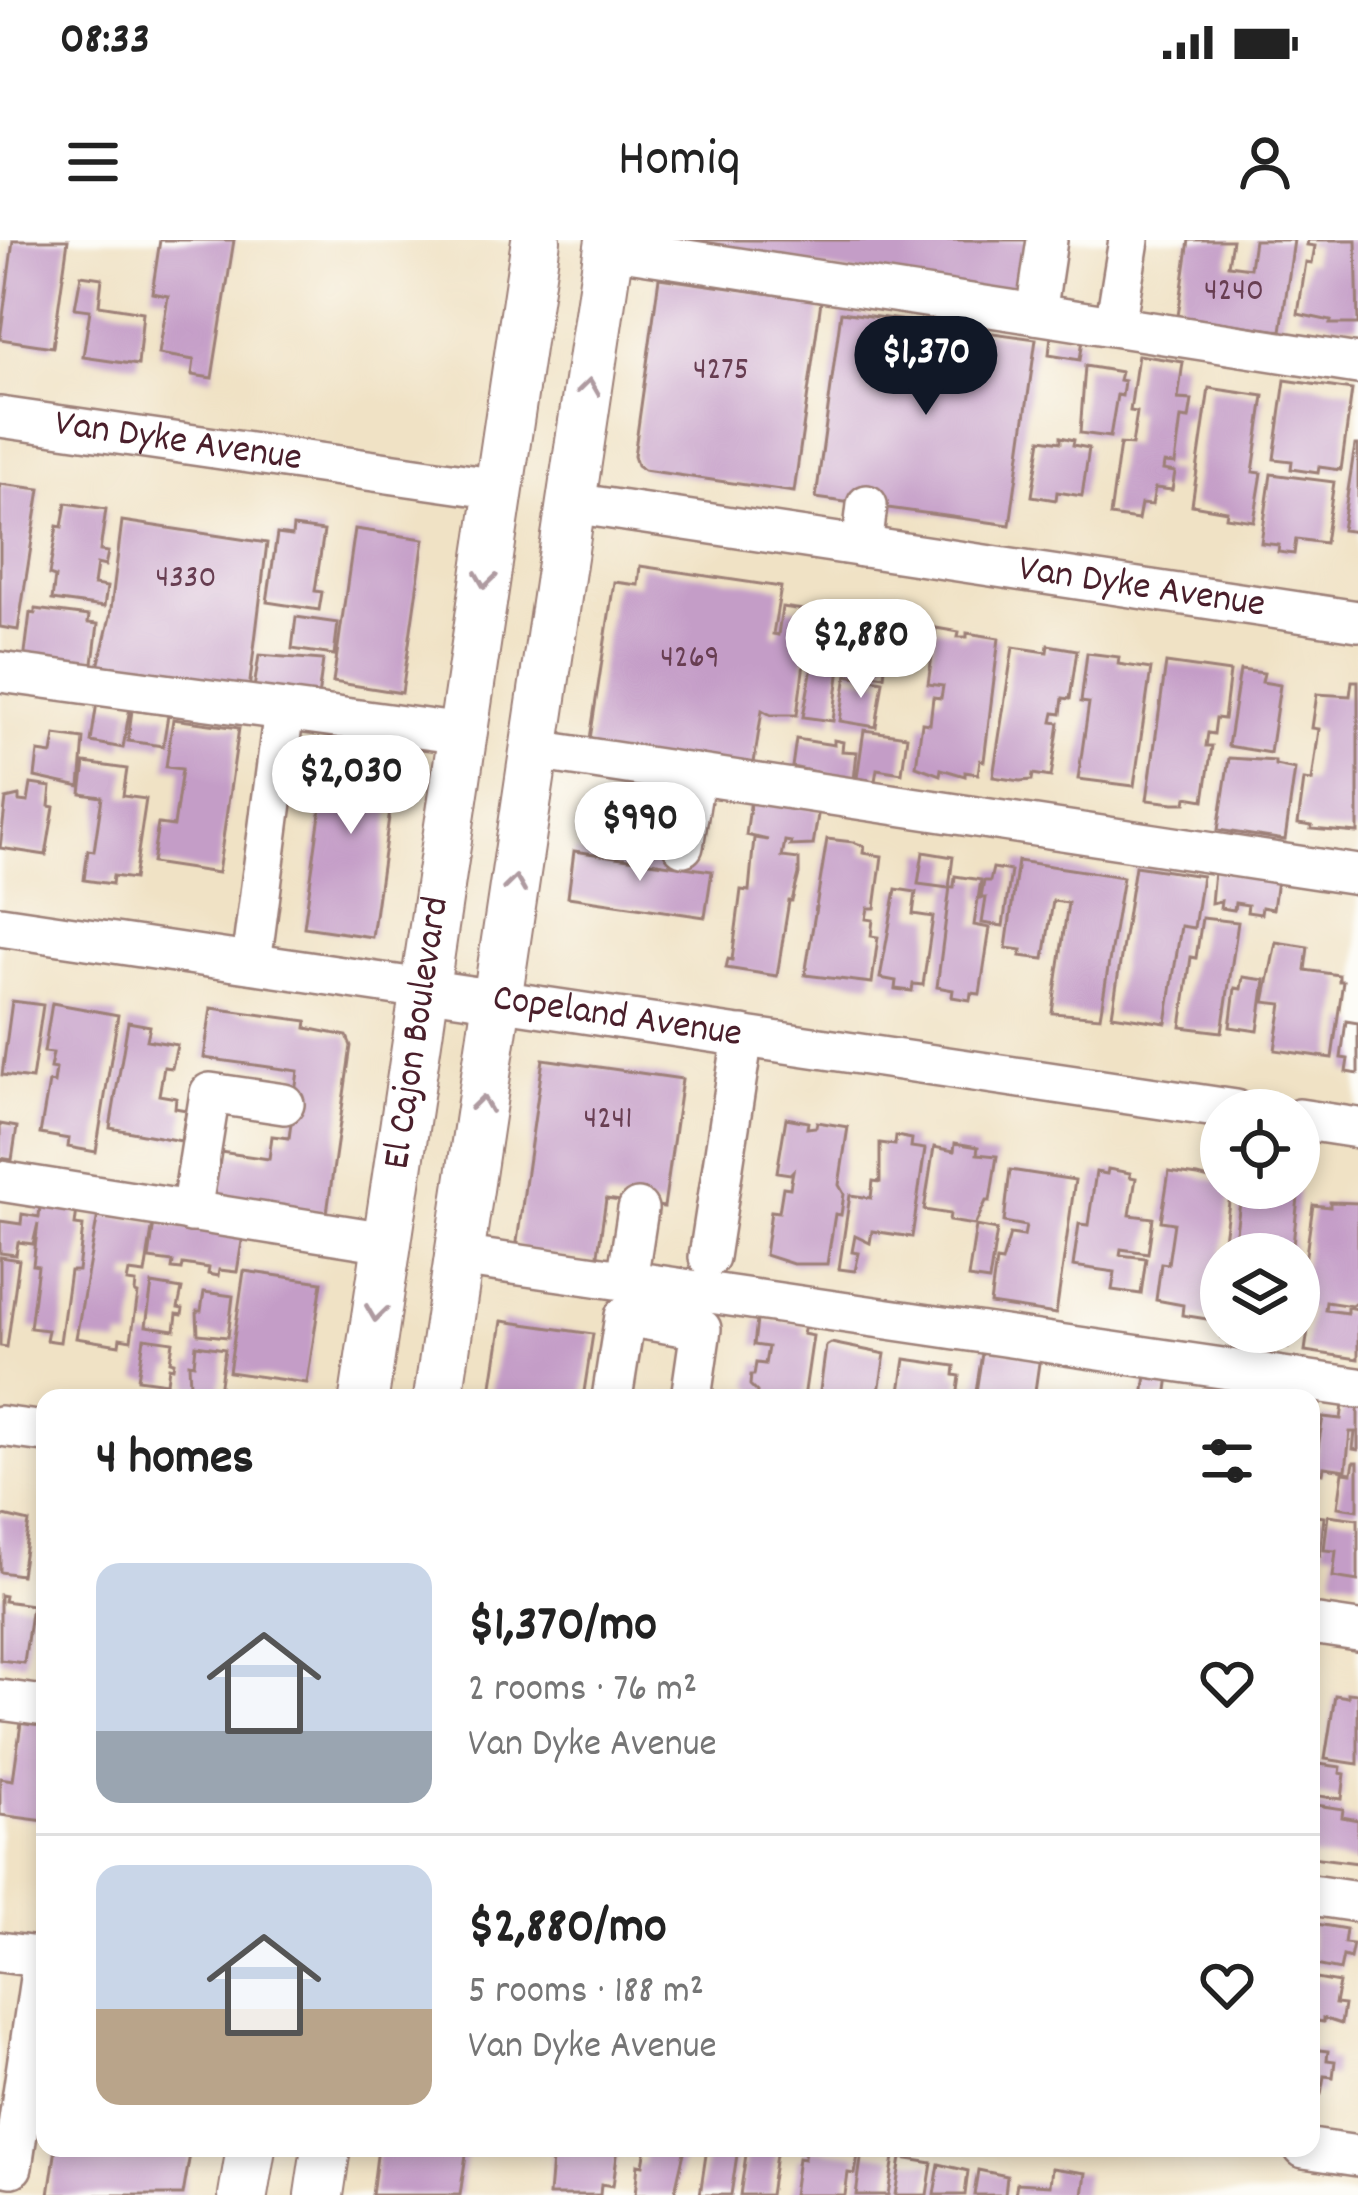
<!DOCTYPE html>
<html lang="en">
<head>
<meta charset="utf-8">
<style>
  body { margin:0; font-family:Dekko,sans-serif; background:#f2f2f2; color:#222; height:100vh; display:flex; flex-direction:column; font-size:45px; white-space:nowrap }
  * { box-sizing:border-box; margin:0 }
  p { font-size:39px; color:#767676 }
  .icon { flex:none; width:66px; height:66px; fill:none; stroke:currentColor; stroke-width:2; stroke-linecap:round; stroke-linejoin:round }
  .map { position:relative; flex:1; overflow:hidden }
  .side { position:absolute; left:36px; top:1149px; width:1284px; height:768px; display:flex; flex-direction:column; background:#fff; border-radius:24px; box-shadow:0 6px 18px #0003 }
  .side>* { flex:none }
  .buttons { position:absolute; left:1200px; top:849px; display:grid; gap:24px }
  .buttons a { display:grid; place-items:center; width:120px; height:120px; border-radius:50%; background:#fff; box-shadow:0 6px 18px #0003; font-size:60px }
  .price { position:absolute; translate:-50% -102px; padding:0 27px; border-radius:42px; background:#fff; color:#222; font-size:39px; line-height:78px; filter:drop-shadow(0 3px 6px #0008) }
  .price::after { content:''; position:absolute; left:50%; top:72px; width:36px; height:27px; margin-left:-18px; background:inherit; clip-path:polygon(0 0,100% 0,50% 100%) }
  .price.selected { background:#111827; color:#fff }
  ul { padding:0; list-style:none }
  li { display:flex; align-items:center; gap:36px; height:300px; padding:0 60px }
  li+li { border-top:3px solid #e0e0e0 }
  li span { display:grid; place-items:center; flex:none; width:336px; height:240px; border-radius:24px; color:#555 }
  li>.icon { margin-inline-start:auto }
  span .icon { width:144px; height:144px; fill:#fffc; stroke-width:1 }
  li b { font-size:51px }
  h2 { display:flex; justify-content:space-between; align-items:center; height:144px; padding:0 60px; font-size:51px }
  .status { display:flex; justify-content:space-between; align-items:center; height:84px; padding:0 60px; background:#fff; direction:ltr }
  .status svg { height:33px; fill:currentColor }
  header { display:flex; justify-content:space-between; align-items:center; height:156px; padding:0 60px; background:#fff; font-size:54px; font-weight:600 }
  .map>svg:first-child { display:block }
  .building { fill:#c49dc7 }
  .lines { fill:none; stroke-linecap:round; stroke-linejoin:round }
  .minor-casing { stroke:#9d8078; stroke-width:44 }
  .major-casing { stroke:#9d8078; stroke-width:52 }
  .minor { stroke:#fff; stroke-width:39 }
  .major { stroke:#fff; stroke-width:48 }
  .oneway { stroke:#ae9aa0 }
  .labels { text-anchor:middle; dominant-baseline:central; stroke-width:10; stroke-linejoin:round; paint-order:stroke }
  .number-label { font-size:33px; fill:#683e52 }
  .street-label { font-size:39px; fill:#4a1f2b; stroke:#fdfcf7 }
</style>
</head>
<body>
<div class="status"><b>08:33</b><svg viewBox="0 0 49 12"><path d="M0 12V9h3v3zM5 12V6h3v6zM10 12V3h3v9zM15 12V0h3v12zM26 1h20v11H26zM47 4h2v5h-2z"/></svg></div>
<header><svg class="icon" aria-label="menu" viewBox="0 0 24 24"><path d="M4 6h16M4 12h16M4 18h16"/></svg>Homiq<svg class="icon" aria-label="person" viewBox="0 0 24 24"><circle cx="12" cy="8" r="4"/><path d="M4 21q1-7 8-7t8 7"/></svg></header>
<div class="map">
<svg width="1358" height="1955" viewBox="0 0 1358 1955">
  <rect width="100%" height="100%" fill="#fdfcf7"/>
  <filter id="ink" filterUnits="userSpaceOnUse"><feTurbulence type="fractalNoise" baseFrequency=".00833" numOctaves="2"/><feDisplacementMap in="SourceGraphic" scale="24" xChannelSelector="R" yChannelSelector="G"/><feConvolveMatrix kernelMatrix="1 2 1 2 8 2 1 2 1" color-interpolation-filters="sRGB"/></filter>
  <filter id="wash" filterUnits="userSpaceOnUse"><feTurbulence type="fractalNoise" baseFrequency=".004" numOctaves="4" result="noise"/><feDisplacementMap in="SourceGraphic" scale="48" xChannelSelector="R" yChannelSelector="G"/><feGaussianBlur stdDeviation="2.7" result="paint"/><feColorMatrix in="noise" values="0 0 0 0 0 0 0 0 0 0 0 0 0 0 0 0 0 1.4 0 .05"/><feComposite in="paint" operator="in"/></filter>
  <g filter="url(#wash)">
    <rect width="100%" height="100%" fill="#f0e2c5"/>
    <g id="blocks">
      <!-- building -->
      <path class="building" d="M13 0H68L53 107 0 99Z
        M160 0H234L212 138 192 135 194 120 159 114 168 56 152 53Z
        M663 0H1027L1018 62Z
        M1189 0H1232L1228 25 1250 28 1254 0H1294L1281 91 1178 76Z
        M1308 0H1356L1358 84H1330L1331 81 1298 74 1306 22 1312 23 1315 6 1307 5Z
        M81 35 102 38 99 65 143 72 138 125 83 117 90 70 75 68Z
        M659 38 821 61 794 252 644 230 637 225 634 216Z
        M841 72 1036 99 1010 285 816 258Z
        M1051 95 1083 99 1080 120 1049 115Z
        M1138 115 1183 122 1178 159 1192 160 1189 179 1181 178 1175 224 1164 223 1163 230 1175 232 1172 250 1155 248 1152 265 1141 264 1138 280 1110 276 1120 204 1132 205 1137 172 1130 171Z
        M1085 126 1121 132 1119 140 1124 141 1122 156 1117 155 1110 197 1080 193Z
        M1285 140 1352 150 1341 230 1319 227 1318 233 1291 229 1292 221 1274 219Z
        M1209 148 1264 156 1253 232 1262 233 1254 281 1226 277 1227 271 1192 265Z
        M1061 197 1074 200 1073 205 1089 208 1082 256 1057 252 1056 260 1032 256 1041 199 1061 202Z
        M1355 205H1358V292L1342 290Z
        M1271 234 1334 242 1325 303 1296 299 1294 314 1278 312 1279 305 1261 303Z
        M0 244 40 249 18 390 0 387Z
        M66 263 106 269 100 311 108 312 105 326 97 324 94 345 107 347 104 367 52 360 55 337 49 335 57 286 62 287Z
        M122 281 267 303 249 450 98 427 110 377Z
        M293 287 324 291 315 351 322 352 319 370 267 362 277 294 292 296Z
        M355 289 424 299 402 453 333 442Z
        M640 326 781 347 773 394 778 395 782 367 811 371 797 475H771L762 470 752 536 588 512 614 342 638 345Z
        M35 369 89 376 88 383 98 384 92 431 24 421 30 373 35 374Z
        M296 377 338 383 334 415 292 409Z
        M855 385 890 391 891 420 886 419 884 436 848 430Z
        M936 388 959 392 958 397H967V393L999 398 984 521 980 520 978 534 965 532V536L941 529 940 535 916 526 922 483 930 484 933 457 941 458 943 446 928 444Z
        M1048 405 1077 410 1070 459 1063 458 1061 474 1054 473 1052 482 1059 483 1051 537 1033 534 1032 540 1020 541 993 537 1013 407 1047 412Z
        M1087 413 1119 417 1118 424 1151 429 1134 546 1078 539 1089 463 1081 462Z
        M259 415 323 420 318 458 253 455Z
        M814 416 841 420 833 481 803 477Z
        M1166 423 1230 432 1224 479 1216 478 1214 494 1208 493 1206 506H1212L1204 560 1187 557 1186 563H1174L1147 560Z
        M1240 430 1264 433 1262 442 1280 445 1270 513 1228 506Z
        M847 435 883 441 876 487 840 481Z
        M1352 441H1358V593L1311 589 1312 586 1298 584 1304 540 1312 541 1319 489 1312 488 1317 454 1350 456Z
        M97 462 130 467 123 508 91 502Z
        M132 470 168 475 163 506 128 501Z
        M173 479 239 488 218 633 152 623 158 584 174 586 182 529 166 527Z
        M864 490 907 496 902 533 877 529 875 541 857 538Z
        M55 495 84 499 80 547 35 537 38 512 52 514Z
        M331 497 399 507 372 697 304 687Z
        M796 499 834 505V500L843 502 842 511 857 512 854 540 792 527Z
        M1229 518 1275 521V525L1295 529 1285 600 1218 590Z
        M85 523 127 529 123 556 146 559 134 639 113 636 112 644 84 640 88 610 94 611 102 557 81 554Z
        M31 544 51 547 49 566 54 567 46 615 0 608 6 559 19 556V561L28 562Z
        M751 559 819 569 813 605 790 606 791 602 785 601 782 617 799 619V634L792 661H789L777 736 726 728 728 719 732 720 741 650 749 651 754 598 768 600 746 595Z
        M827 599 853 602 864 606 863 613 882 616 875 668H868L866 679 873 680 871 696 878 697 872 743 805 735Z
        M574 611 712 631 705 677 568 657Z
        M923 612 953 617 949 648 918 644Z
        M1018 621 1123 637 1100 777 1052 773 1068 663 1053 661 1044 719 1020 716 1022 710 1006 708Z
        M1135 626 1202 636 1194 688 1181 686 1166 783 1112 775Z
        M993 628 1011 631 1003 686 982 683 986 658H981L984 641H990Z
        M1214 631 1277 640 1273 669 1262 667 1261 674 1247 672 1248 665 1235 663 1234 670 1220 668 1221 661 1211 663Z
        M955 636 981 640 974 685 990 688 980 754 971 753 970 760 952 757 953 750 937 747 950 647H954Z
        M896 649 916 652 913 674 933 677 923 745 913 744 912 751 895 749 896 741 880 738Z
        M1202 678 1238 682 1222 792 1181 787 1191 717 1196 718Z
        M1276 702 1308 707 1305 730 1339 735V741H1343L1332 818 1275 810 1282 764 1264 762Z
        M1243 737 1265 740 1258 791 1230 787 1235 748 1241 749Z
        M12 761 43 765 32 839 2 835Z
        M52 763 118 775 96 912 68 907 69 899 40 894 49 842 54 843 56 829 50 828 53 813 44 812Z
        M211 768 307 781 306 788 347 796 351 806 327 973 214 957 220 912 269 919 272 896 289 898 298 831 204 818Z
        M1346 781 1358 783V834L1346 832 1348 819 1341 818Z
        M128 782 150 786 147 800 177 805 172 828 164 827 159 855 176 858 175 868 186 870 181 901 110 888Z
        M543 819 682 839 664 967 606 959 597 1021 524 1010 517 1002Z
        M786 878 808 882 807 888 816 887 817 882 848 887 839 945 844 954 841 975 835 974 827 1024H793L765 1015 771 971 779 972 783 947 790 948 793 931 790 934 777 932Z
        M0 884 17 887 12 920 0 918Z
        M896 896 912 899 911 907 925 909 912 997 872 991 870 1003 855 996 852 1012 859 1013 855 1031 839 1029 850 955 871 958 873 941 880 942V903L895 905Z
        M955 903 978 907 977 914 997 916 990 961H986L975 985 949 981 950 974 924 970 934 907 954 911Z
        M1108 929 1130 933V937L1136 938 1130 975 1153 978 1148 1013 1121 1009 1120 1015 1146 1018 1141 1054 1112 1050 1115 1032 1073 1026 1079 984 1088 985 1096 932 1107 934Z
        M1010 930 1075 940 1056 1074 990 1064 996 1021 1002 1022 1010 994 1024 996 1026 986 1004 982Z
        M1169 932 1198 936 1221 942V948H1231L1213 1080 1182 1075 1183 1065 1156 1060 1161 1023 1168 1024 1174 983 1161 981Z
        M1242 948H1299L1292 1014H1233Z
        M1330 962 1358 963V1061L1352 1066 1326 1062 1325 1070 1347 1073V1067L1358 1069V1119L1305 1111 1311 1069 1299 1067V1064L1313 965 1330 967Z
        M40 964 77 969 75 985 83 986 78 1031H70L60 1102 46 1100 48 1090 30 1088 38 1026 33 1025 38 983 33 1004 18 1002 16 1015 0 1013V981L21 984 22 974 39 977Z
        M98 974 153 983 145 1034 129 1032 127 1042 136 1043 135 1053 138 1054 131 1100 120 1098 119 1105 76 1098Z
        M154 982 243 995 237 1032 219 1030 218 1036 208 1034 209 1028 183 1024 182 1030 172 1029 173 1022 149 1019Z
        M976 986 997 990 989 1041 968 1038Z
        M0 1017 19 1020 7 1107 0 1106Z
        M244 1031 322 1042 307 1143 229 1132Z
        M152 1044 182 1049 178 1068 183 1069 182 1075 177 1074 175 1090 146 1086Z
        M204 1052 233 1056 228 1097 198 1094 197 1071H201Z
        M757 1080 805 1086 803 1094 813 1096 804 1158H756L757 1152 750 1145 751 1135H754L756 1123 765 1124 768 1107 754 1105Z
        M502 1081 593 1094 583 1158H490Z
        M1222 1092H1290L1288 1108 1221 1097Z
        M144 1098 173 1102 170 1121 174 1122 173 1128 169 1127 167 1143 138 1139Z
        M831 1103 885 1114 878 1158H819L826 1106Z
        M196 1105 225 1109 219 1151 190 1147 189 1123 194 1124Z
        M983 1107 1040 1116 1034 1158H975Z
        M905 1119 955 1126 954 1135 960 1136 957 1158H899Z
        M1170 1128 1166 1158H1143L1146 1135Z
        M1358 1154V1210L1353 1209 1355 1192H1350L1346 1230 1324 1227 1323 1233 1314 1231 1323 1177 1341 1179 1344 1157Z
        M1354 1222H1358V1270L1338 1267 1343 1232 1352 1233Z
        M0 1275 29 1282 21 1335 0 1332Z
        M1311 1275 1324 1277 1320 1316 1311 1315Z
        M1328 1275 1358 1279V1341L1333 1337 1336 1311 1324 1310Z
        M0 1355 5 1356 4 1361 32 1365 24 1423 0 1420Z
        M1348 1453 1358 1454V1524L1325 1519 1335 1455 1348 1457Z
        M22 1476 45 1480V1581L0 1575V1538L13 1540Z
        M1311 1523 1341 1527 1340 1533 1345 1534 1342 1559 1311 1555Z
        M1316 1565 1343 1569 1342 1577 1358 1580V1623L1311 1617V1585Z
        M1311 1683 1346 1689 1344 1703 1353 1704 1350 1718 1343 1716 1340 1730 1311 1724Z
        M1311 1738 1339 1743 1335 1764 1344 1765 1341 1784 1323 1778V1782L1311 1780Z
        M1311 1809 1328 1811 1327 1820 1335 1821 1333 1837 1324 1836 1321 1854 1311 1852Z
        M56 1908H191L183 1955H49Z
        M378 1908H467L460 1955H372Z
        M553 1908H618L613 1946 601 1944 600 1955H549Z
        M646 1908H685L674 1955H635L638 1924 643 1925Z
        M707 1908H738L731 1955H700Z
        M747 1908H777L770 1955H740Z
        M805 1908 858 1915 855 1934 848 1933 845 1955H793L798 1918 804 1919Z
        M862 1912 894 1917 888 1955H856Z
        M901 1918 932 1923 927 1955H895Z
        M939 1924 968 1931 965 1955H934Z
        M1052 1928 1086 1933 1083 1955H1015L1017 1943 1050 1945Z
        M978 1930 1007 1936 1005 1955H974Z"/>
    </g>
  </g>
  <g filter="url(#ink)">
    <use href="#blocks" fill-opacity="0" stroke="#9d8078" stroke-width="3"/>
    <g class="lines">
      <defs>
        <g id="minor">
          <path d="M609 8 1358 124"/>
          <path d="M1036 74 1047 0"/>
          <path d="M1115 86 1129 0"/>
          <path id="s1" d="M0 177 499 249"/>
          <path id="s2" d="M572 263 1358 381"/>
          <path d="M862 307 867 265"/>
          <path d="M0 432 463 494"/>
          <path d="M535 510 1358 635"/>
          <path d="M683 606 695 534"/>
          <path id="s3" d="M0 686 1236 870"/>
          <path d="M251 723 284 470"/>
          <path d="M1299 879 1358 888"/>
          <path d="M0 941 386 1002"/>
          <path d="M191 972 210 853 284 864"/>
          <path d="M459 1016 1358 1148"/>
          <path d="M709 1017 743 796"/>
          <path d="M627 1040 638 969"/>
          <path d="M612 1158 625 1076 701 1089 691 1158"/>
          <path d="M0 1186 45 1192"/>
          <path d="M1311 1384 1358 1391"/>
          <path d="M0 1460 45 1466"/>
          <path d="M1311 1655 1358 1662"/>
          <path d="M0 1712 45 1718"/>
          <path d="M1304 1908 1358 1916"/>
          <path d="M0 1925 12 1927 43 1718"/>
        </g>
        <g id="major">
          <path id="s4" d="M364 1158 536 0"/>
          <path d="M438 1158 610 0"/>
          <path d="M243 1955 251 1908"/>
          <path d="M319 1955 326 1908"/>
        </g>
      </defs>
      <!-- minor casing -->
      <use href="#minor" class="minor-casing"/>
      <!-- major casing -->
      <use href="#major" class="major-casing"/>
      <!-- minor -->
      <use href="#minor" class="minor"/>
      <!-- major -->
      <use href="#major" class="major"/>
    </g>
    <!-- one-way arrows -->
    <defs><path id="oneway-chevron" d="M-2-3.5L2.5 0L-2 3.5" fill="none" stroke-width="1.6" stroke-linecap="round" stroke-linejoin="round" transform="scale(3)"/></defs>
    <g class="oneway">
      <use href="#oneway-chevron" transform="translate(589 147) rotate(-82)"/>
      <use href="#oneway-chevron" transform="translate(485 340) rotate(98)"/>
      <use href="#oneway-chevron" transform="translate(515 644) rotate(-82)"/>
      <use href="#oneway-chevron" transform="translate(482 864) rotate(-82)"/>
      <use href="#oneway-chevron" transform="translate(376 1073) rotate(98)"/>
    </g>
  </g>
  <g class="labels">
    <!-- number labels -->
    <g class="number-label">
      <text x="1234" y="52">4240</text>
      <text x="721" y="131">4275</text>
      <text x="186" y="339">4330</text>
      <text x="690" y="419">4269</text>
      <text x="608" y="880">4241</text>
    </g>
    <!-- street labels -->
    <g class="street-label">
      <text stroke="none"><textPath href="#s1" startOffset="180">Van Dyke Avenue</textPath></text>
      <text stroke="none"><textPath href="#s2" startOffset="576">Van Dyke Avenue</textPath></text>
      <text stroke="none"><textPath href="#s3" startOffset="624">Copeland Avenue</textPath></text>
      <text stroke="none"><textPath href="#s4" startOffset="369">El Cajon Boulevard</textPath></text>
    </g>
  </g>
</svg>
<div class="buttons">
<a><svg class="icon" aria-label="locate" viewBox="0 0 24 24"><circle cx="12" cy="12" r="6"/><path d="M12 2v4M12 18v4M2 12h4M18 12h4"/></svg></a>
<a><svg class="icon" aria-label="layers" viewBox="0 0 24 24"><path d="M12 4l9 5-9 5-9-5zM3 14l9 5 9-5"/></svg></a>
</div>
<b class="price selected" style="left:926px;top:178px">$1,370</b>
<b class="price" style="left:861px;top:461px">$2,880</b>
<b class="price" style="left:351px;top:597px">$2,030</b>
<b class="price" style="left:640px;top:644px">$990</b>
<section class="side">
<h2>4 homes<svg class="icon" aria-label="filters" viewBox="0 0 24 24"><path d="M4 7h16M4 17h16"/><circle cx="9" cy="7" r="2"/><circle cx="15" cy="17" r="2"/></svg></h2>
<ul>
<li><span style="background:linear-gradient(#c9d6e8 70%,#9aa5b1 0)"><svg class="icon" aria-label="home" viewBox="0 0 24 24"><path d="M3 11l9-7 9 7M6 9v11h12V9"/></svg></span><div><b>$1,370/mo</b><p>2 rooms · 76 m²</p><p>Van Dyke Avenue</p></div><svg class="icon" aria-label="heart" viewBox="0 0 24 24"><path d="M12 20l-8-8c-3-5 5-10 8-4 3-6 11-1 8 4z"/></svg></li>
<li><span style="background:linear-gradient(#c9d6e8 60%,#b9a48a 0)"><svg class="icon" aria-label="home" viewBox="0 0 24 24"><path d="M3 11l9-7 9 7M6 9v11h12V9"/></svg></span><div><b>$2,880/mo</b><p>5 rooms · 188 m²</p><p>Van Dyke Avenue</p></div><svg class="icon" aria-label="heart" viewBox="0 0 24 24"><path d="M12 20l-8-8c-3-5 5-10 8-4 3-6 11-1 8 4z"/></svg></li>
</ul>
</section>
</div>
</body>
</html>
